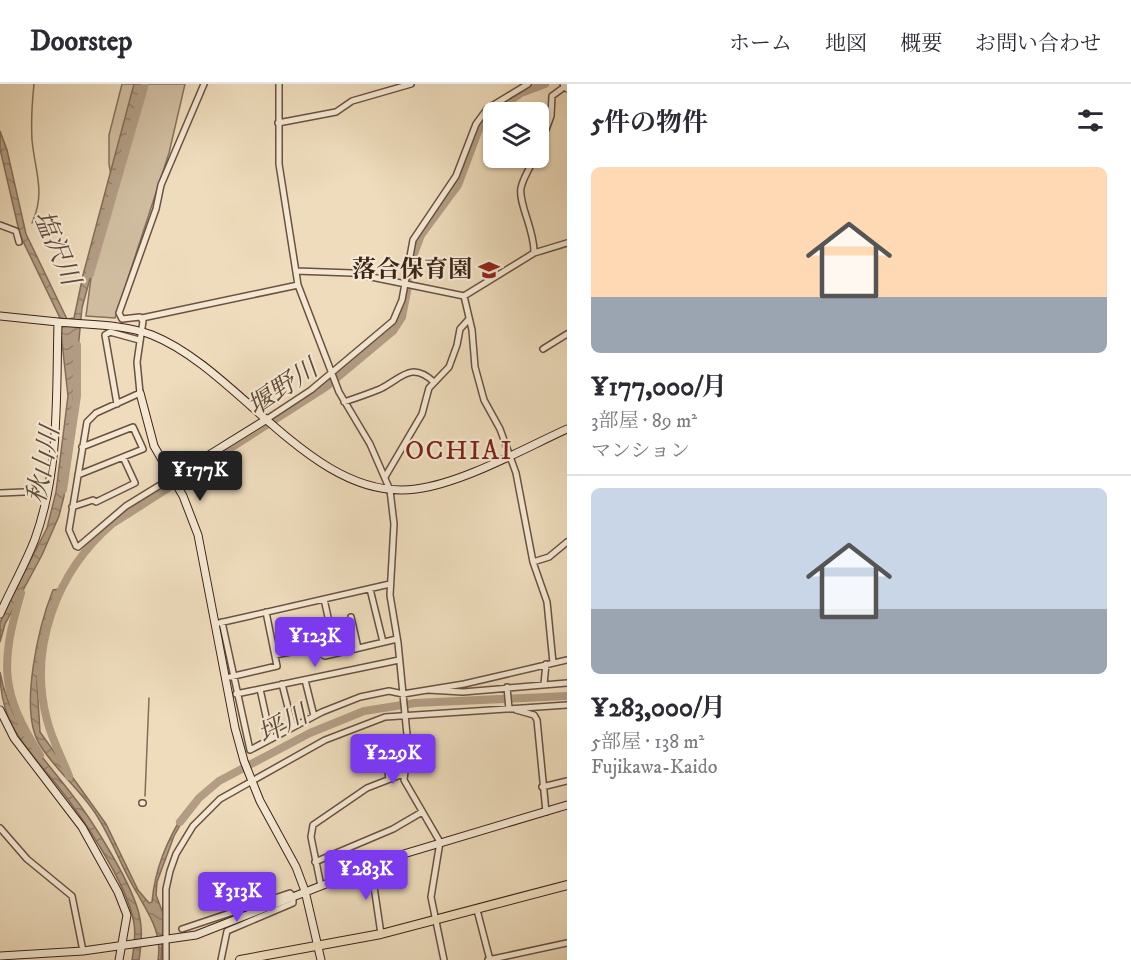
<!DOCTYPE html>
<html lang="ja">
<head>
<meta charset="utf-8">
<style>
  body { margin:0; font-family:"IM FELL DW Pica","Noto Serif JP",serif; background:#f2f2f3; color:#2b2b33; height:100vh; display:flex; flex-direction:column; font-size:22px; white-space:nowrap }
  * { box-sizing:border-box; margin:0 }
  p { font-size:20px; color:#7c7c81 }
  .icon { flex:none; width:33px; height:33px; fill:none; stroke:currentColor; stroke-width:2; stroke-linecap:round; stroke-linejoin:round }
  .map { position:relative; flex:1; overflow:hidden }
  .drawer { display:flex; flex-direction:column; background:#fff; width:564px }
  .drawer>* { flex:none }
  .buttons { position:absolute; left:483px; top:18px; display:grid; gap:12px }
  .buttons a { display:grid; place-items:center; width:66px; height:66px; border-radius:9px; background:#fff; box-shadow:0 2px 4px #0004; font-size:30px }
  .price { position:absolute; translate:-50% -51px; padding:0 14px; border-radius:6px; background:#7c3aed; color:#fff; font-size:20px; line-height:39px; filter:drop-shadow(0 2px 3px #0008) }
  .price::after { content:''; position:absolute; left:50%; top:36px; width:18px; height:14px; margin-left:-9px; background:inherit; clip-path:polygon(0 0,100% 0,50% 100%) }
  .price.on { background:#222; color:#fff }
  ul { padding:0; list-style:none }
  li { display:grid; align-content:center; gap:12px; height:318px; padding:0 24px }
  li+li { border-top:2px solid #e1e1e2 }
  li span { display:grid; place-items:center; height:186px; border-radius:9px; color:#555 }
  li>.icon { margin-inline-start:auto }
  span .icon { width:108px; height:108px; fill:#fffc; stroke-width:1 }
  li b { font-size:26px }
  h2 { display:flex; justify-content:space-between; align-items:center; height:72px; padding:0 24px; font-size:26px }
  header { display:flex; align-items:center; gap:36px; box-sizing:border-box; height:84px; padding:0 30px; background:#fff; border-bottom:2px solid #e1e1e2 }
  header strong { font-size:28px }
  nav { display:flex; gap:33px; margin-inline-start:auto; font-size:21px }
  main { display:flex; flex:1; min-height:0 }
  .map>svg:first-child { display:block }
  .green { fill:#d0bda0; stroke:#87705c; stroke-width:1.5 }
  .water { fill:url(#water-waves); stroke:#846c59; stroke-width:1.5 }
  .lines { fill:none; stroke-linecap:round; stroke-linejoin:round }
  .stream { stroke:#846c59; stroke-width:1.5 }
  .river { stroke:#b29d84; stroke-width:8 }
  .street-casing { stroke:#6a5141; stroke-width:8 }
  .secondary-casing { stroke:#3e2318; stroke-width:9 }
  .primary-casing { stroke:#3e2318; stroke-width:10 }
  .street { stroke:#f4e8d3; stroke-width:5 }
  .secondary { stroke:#f4e8d3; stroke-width:7 }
  .primary { stroke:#eedcbc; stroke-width:8 }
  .labels { text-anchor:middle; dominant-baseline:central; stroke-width:4.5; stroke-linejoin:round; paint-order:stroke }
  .poi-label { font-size:24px; font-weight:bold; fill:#3e2318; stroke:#f4e8d3; text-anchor:end }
  .water-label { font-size:26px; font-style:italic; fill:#614838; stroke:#f4e8d3 }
  .quarter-label { font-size:27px; letter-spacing:1.5px; fill:#7a1f14; stroke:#f4e8d3 }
</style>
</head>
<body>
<header>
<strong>Doorstep</strong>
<nav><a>ホーム</a><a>地図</a><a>概要</a><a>お問い合わせ</a></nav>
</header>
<main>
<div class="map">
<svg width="567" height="876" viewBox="0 0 567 876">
  <defs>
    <pattern id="water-waves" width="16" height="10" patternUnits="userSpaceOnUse" patternTransform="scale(1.5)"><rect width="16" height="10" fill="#b29d84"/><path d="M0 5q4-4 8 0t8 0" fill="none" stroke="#92806b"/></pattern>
  </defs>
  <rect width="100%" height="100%" fill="#eedcbc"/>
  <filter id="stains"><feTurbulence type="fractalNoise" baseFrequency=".00333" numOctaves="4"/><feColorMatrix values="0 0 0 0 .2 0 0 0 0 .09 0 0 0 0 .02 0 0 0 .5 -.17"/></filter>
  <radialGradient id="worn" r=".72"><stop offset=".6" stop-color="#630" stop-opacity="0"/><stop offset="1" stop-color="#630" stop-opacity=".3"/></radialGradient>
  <!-- green -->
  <path class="green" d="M122 0H185L169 69 115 234 86 232 91 194 115 114 109 80V51Z"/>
  <!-- water -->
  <path class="water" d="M134 0H143L82 224 64 412 59 432 42 471 5 540 0 558V539L6 524 47 444 56 408 68 312 59 232 20 151 0 65V47L7 66 26 150 67 235 74 234 83 191Z
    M60 505 44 550 39 580 37 599 40 648 106 740 138 806 149 819 152 818C155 784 167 757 184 729L186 731 174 752 157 798 156 811 164 832 161 876H158C162 849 150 832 137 809 122 785 113 757 97 732 81 706 56 687 40 661 18 627 39 541 53 506Z
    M0 588C9 639 39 668 70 708 91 734 135 803 140 835 143 848 141 863 139 876H132C134 864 136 851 134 839 127 799 82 732 56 700 25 662 0 639 0 588Z"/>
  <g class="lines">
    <!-- stream -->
    <path class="stream" d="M534 3 537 0
      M32 139C46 108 35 88 32 56 31 38 32 19 34 0
      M145 712 149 614"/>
    <!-- river -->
    <path class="river" d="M90 190 145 0
      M63 406 77 312V261
      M21 509C0 580 0 608 40 671
      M69 692C62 674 52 656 47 636 28 565 56 488 112 440L326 303 393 247 402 233 415 167 421 151 458 101 482 37 521 9 545 0
      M180 738 199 714 219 697 310 649 364 627 415 619 567 612"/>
    <defs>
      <path id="street" d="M204 0 161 101 156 125 119 229 122 235 140 233 143 237 137 278 140 309 96 329 87 338 69 446 76 462 78 463 126 422 209 371
        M279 0V80L298 201 339 308 370 360 390 406 394 440 390 511 398 559 408 661 404 696 440 758 431 813 444 876
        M278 39 336 28 352 17 411 0
        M538 67 551 32 552 12 567 1
        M0 141 16 147 19 158
        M534 169C535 147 518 119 521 104 523 94 530 83 535 74
        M296 187 352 189 464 212 534 169 567 159
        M464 212 472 246 475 283 484 316 500 345 516 389 533 478 547 518 553 579
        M142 234 298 201
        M543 265 567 250
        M344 318C356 314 368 310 380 305 402 294 411 277 434 298
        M117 320 105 251 110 248 139 256
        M267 335 311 306 393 237 402 216 413 156 456 92 476 40 487 25 528 0
        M78 391 143 365 133 343 82 363
        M385 393 422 330 429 304 449 283 457 261 460 245 469 235
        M0 409 48 407
        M72 423 93 416 96 418 135 399 123 373
        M533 478 549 473 567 458
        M370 505 383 558
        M324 515 336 569
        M351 533 358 564
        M222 538 250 666 322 628 360 613 389 607 403 610 464 600 567 576
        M219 539 390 500
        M275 571 311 564 325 572 397 555
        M230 593 277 582 266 528
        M305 596 314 632
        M282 600 293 643
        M544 600 546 580
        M507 603 509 625
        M260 605 271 655
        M428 606 463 608 567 599
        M236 610 399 576
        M516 626 534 631 537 636 546 728
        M385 668 389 695
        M542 703 567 697
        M142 719H143
        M0 744 27 775 72 812 83 867
        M315 778 393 745 422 728
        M371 782 381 850
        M321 802 311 753 313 741 367 704 403 690
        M477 826 490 876
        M182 845 290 809 293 812V819L227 847 221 876
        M166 876V805L170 787 176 770 193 742 220 715 325 656 385 633 567 621
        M488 876 567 859"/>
      <path id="secondary" d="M564 0 567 4
        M0 232 58 238C56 311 60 386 35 455 25 481 11 505 0 530
        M58 238C89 241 123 240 152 251 240 286 314 419 416 405 463 399 523 365 567 345
        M140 309 154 362 183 412 198 451 235 644 244 677 260 717 296 783 305 807 321 876
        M209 371 267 335
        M0 626 14 654 82 743 118 808 127 831 119 876
        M0 872 83 867 196 851 397 772 567 721"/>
      <path id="primary" d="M240 876 381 850 567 801"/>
    </defs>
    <!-- street casing -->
    <use href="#street" class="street-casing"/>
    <!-- secondary casing -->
    <use href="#secondary" class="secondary-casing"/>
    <!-- primary casing -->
    <use href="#primary" class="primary-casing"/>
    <!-- street -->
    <use href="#street" class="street"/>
    <!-- secondary -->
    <use href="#secondary" class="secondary"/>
    <!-- primary -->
    <use href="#primary" class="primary"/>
  </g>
  <!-- icons -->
  <defs>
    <symbol id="school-bare" viewBox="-9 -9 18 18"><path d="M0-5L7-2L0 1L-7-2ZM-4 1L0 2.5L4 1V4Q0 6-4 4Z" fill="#8f2418" stroke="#f4e8d3" stroke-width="2.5" paint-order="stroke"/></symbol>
  </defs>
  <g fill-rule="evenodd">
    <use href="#school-bare" x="474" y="171" width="30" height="30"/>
  </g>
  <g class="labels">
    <!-- poi labels -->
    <g class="poi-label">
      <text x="472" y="186">落合保育園</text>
    </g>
    <!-- water labels -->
    <g class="water-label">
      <text transform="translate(56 164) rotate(67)">塩沢川</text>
      <text transform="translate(283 304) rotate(-34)">堰野川</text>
      <text transform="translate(44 381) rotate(-79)">秋山川</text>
      <text transform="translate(283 641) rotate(-27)">坪川</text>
    </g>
    <!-- quarter labels -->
    <g class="quarter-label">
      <text x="459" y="367">OCHIAI</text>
    </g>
  </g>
  <rect width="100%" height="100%" filter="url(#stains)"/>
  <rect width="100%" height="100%" fill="url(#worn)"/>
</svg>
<div class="buttons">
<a><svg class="icon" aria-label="layers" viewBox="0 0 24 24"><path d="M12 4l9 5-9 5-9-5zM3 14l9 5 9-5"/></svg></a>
</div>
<b class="price on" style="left:200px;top:418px">¥177K</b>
<b class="price" style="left:315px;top:584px">¥123K</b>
<b class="price" style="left:393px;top:701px">¥229K</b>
<b class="price" style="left:366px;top:817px">¥283K</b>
<b class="price" style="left:237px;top:839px">¥313K</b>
</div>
<section class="drawer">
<h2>5件の物件<svg class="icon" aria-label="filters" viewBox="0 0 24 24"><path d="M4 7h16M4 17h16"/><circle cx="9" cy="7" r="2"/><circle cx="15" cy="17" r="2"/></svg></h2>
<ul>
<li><span style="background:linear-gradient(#ffd9b3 70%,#9aa5b1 0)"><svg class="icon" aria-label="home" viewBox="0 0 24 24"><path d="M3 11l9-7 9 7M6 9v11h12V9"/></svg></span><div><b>¥177,000/月</b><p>3部屋 · 89 m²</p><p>マンション</p></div></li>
<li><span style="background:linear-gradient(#c9d6e8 65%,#9aa5b1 0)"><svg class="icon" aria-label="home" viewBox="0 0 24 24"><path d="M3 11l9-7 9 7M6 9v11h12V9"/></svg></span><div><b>¥283,000/月</b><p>5部屋 · 138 m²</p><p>Fujikawa-Kaido</p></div></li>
</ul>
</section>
</main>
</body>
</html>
